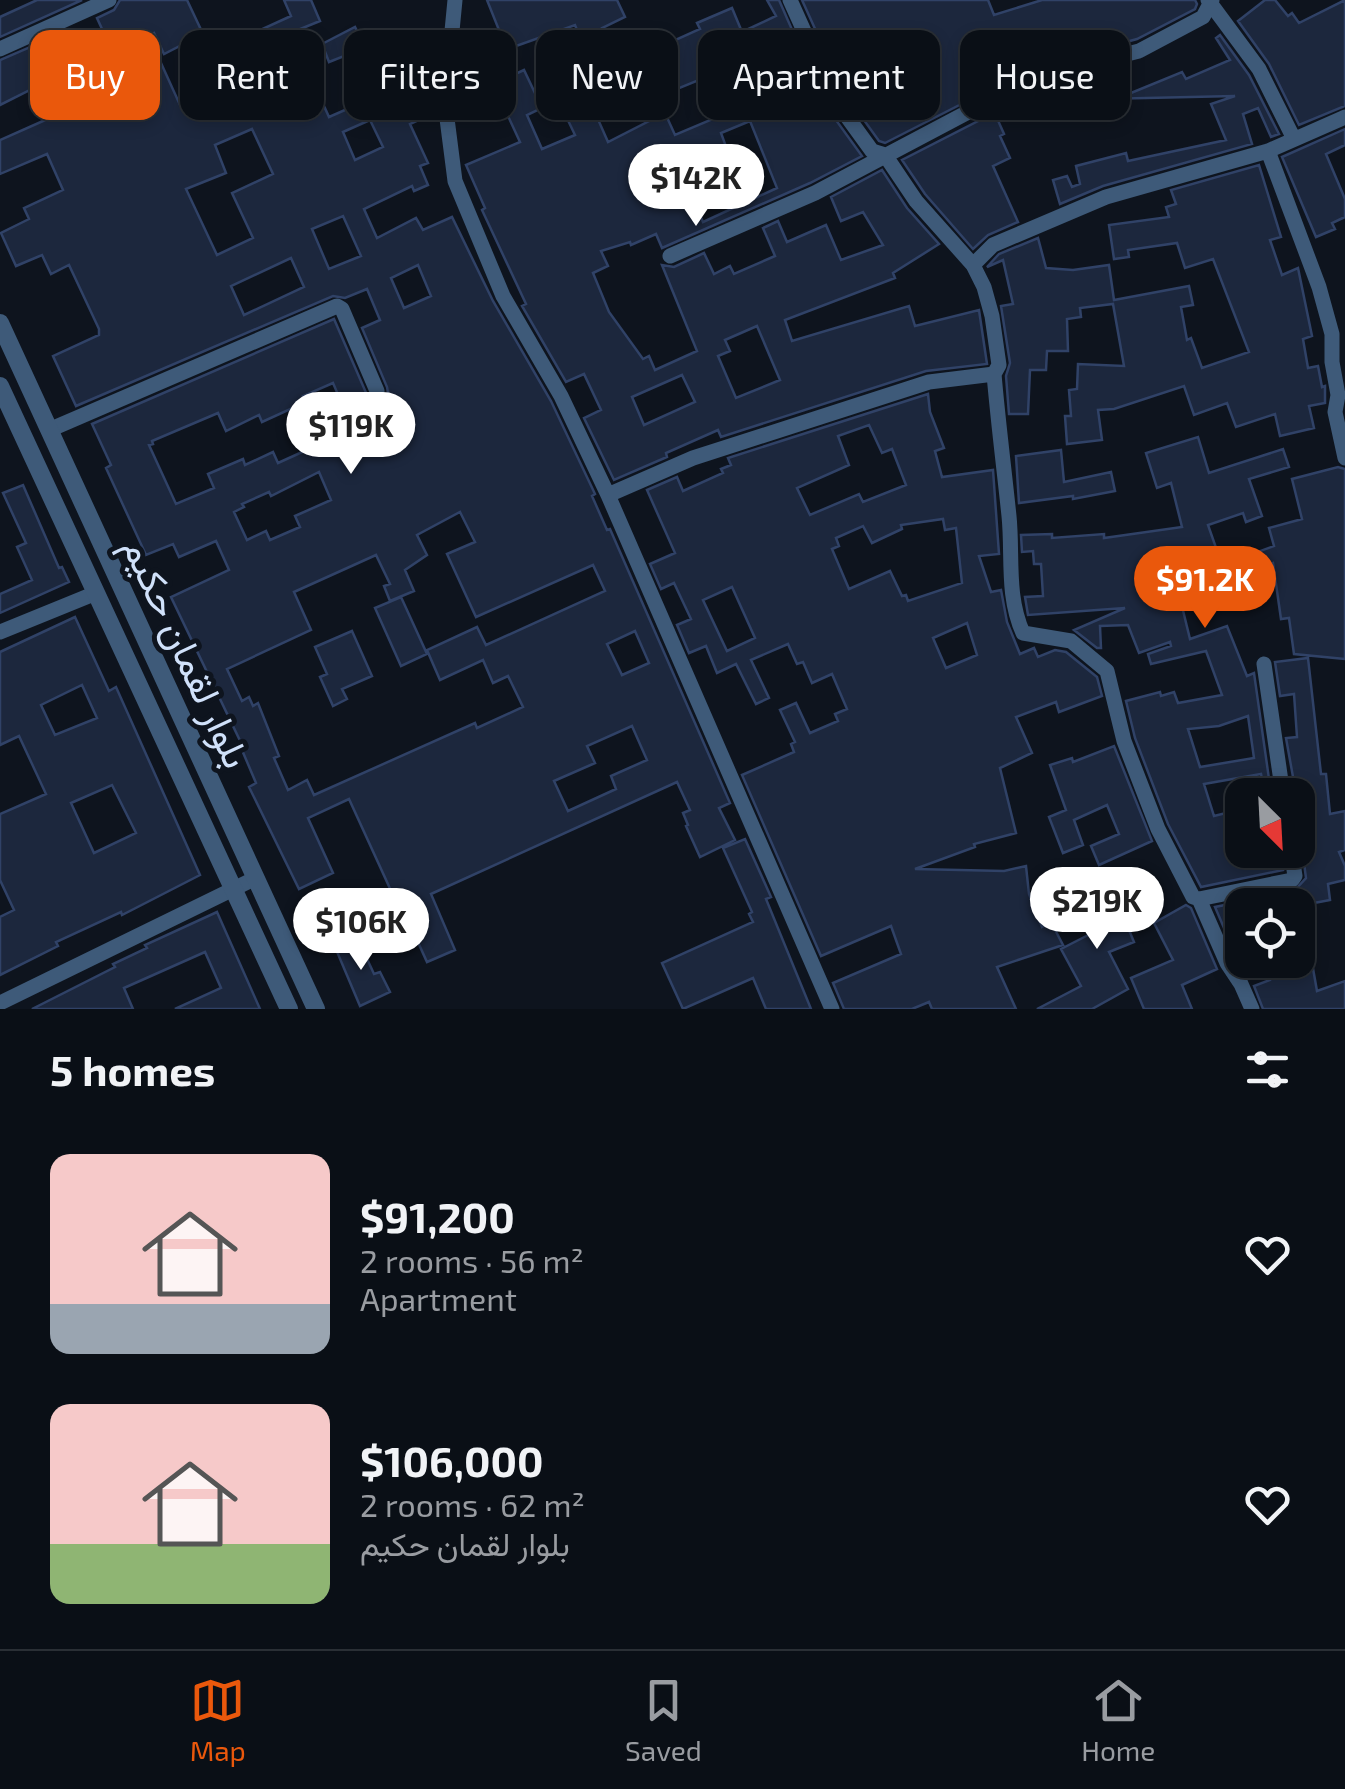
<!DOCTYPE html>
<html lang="en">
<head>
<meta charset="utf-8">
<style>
  body { margin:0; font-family:"Exo 2",Vazirmatn,sans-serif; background:#13181f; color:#f1f3f6; height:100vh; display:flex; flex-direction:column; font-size:38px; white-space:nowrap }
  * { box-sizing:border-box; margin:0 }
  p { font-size:32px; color:#999ca1 }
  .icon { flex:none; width:55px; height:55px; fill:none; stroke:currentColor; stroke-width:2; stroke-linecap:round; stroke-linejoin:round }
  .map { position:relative; height:1009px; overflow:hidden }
  .drawer { display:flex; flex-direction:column; background:#0a0f16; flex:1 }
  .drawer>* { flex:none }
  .guide { position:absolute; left:30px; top:30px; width:1285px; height:90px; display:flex; gap:20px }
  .needle { width:65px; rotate:156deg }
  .buttons { position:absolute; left:1225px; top:778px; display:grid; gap:20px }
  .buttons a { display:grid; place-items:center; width:90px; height:90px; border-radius:20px; background:#0a0f16; box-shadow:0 5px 15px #0003,0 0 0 2px #2a2f35; font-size:50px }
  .price { position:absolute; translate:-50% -85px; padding:0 22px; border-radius:35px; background:#fff; color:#222; font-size:32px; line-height:65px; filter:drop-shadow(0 2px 5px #0008) }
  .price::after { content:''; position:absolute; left:50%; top:60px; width:30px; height:22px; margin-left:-15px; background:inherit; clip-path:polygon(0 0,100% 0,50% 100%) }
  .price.current { background:#ea580c; color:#fff }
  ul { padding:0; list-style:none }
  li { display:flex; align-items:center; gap:30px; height:250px; padding:0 50px }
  li span { display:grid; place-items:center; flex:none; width:280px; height:200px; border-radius:20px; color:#555 }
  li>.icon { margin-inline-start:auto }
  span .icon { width:120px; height:120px; fill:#fffc; stroke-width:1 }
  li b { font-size:42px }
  h2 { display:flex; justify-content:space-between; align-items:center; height:120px; padding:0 50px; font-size:42px }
  .chip { padding:0 35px; border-radius:20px; background:#0a0f16; box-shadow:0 5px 15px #0003,0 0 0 2px #2a2f35; font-size:35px; line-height:90px }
  .chip.current { background:#ea580c; color:#fff }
  .tabs { display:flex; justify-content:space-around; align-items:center; height:140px; border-top:2px solid #2a2f35; background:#0a0f16; font-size:28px; color:#999ca1 }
  .tabs a { display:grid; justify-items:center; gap:5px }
  .tabs .current { color:#ea580c }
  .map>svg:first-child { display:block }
  .building { fill:#1c273d; stroke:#304267; stroke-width:2.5; fill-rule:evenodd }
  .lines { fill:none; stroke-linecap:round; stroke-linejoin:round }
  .minor { stroke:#3e5a79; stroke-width:15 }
  .tertiary { stroke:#3e5a79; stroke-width:18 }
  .labels { text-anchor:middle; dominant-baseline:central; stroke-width:10; stroke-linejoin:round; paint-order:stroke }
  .street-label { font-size:38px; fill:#d0e1fa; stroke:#0e141e }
</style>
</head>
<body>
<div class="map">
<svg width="1345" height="1009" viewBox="0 0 1345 1009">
  <rect width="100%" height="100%" fill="#0e141e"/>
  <!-- building -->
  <path class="building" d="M37 0H82L0 37V17Z
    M120 0H187L203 34 164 54 154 33 113 53 97 18 114 10Z
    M284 0H311L320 21 283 36 297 77 279 83 295 120 324 106 329 117 368 100 344 56 329 62 322 44 355 27 380 77 396 70 421 119 410 124 428 163 420 166 428 185 414 191 412 186 364 209 377 238 416 218 423 230 452 217 493 301 551 401 595 494 592 496 607 530 610 529 730 803 719 808 735 840 700 857 686 826 688 825 683 813 690 810 677 782 431 894 455 950 427 962 402 907 364 925 356 910 392 893 349 799 308 818 333 873 299 889 249 787 256 783 242 750 244 749 171 597 229 570 216 541 179 557 173 544 146 555 106 468 111 465 92 424 334 319 367 395 375 402 382 401 388 393 387 387 362 328 380 320 367 289 345 298 333 296 76 406 53 356 99 335V329L69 265 51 274 42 255 16 266 1 233 29 219 24 208 63 190 47 154 0 174V140L52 117 38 86 0 105V60L67 31 99 96 161 63 180 105 218 89 214 80 238 69 236 65 255 55 247 36 291 16ZM370 120 383 147 355 160 343 132ZM252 129 273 174 232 193 253 238 217 255 186 189 226 173 215 145ZM343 216 361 256 329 269 312 229ZM291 258 304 287 244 315 231 286ZM418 265 431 296 404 308 391 278ZM333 383 353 429 278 463 273 452 245 465 243 459 208 474 214 488 176 504 149 445 153 444 152 441 218 413 226 431 259 415 262 422 306 402 303 396ZM319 472 331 500 295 516 300 527 270 540 266 531 247 540 234 512 244 507 242 504 269 492 271 496ZM460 512 475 542 447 554 476 617 593 565 605 591 486 645 477 627 427 650 440 680 483 660 493 683 508 676 523 707 477 728 475 723 314 795 307 780 288 790 274 758 279 756 258 703 253 706 249 697 242 701 227 669 311 630 294 592 376 555 390 584 384 586 390 601 414 591 405 570 427 555 417 535ZM635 631 649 663 622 675 607 644ZM632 726 647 760 611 776 616 789 568 811 554 781 595 763 587 746Z
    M487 0H617L625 17 602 28 618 66 700 29 697 23 732 8 742 32 776 16 767 0H779L825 105 862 156 810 183 662 248 656 234 631 245 630 242 601 251 608 266 593 273 609 312 643 359 649 356 655 370 697 351 662 265 674 267 704 253 714 274 730 266 734 274 775 256 763 228 778 221 787 242 826 225 841 260 883 245 863 212 841 221 831 197 882 170 907 208 939 244 893 273 895 278 785 320 792 341 909 306 915 326 979 310 987 364 926 371 721 437 718 430 666 453 667 457 614 480 584 418 601 410 584 374 566 382 522 306 526 304 482 210 485 208 466 165 520 142 502 103 507 101 498 82 524 70 542 108 527 115 542 149 575 135 555 93 568 87 554 55 582 42 575 25 491 55 484 36 499 30ZM766 64 777 92 675 135 665 113 608 142 593 108 654 83 660 96 728 68 733 78ZM750 121 777 188 703 222 690 193 736 174 721 133ZM757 326 780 380 736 398 718 356 730 351 725 340ZM682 375 695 402 644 425 632 397Z
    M802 0H988L994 15 1042 0H1195L1197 4 1195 9 1137 39 1020 71 1022 73 885 143 879 141 843 91 864 82 846 44 826 53Z
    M1265 0H1275L1288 16 1292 13 1299 23 1345 0V106L1299 125 1269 64 1238 21Z
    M1220 35 1249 75 1279 134 1271 137 1258 108 1243 114 1252 144 1103 186 1060 204 1053 180 1067 176 1072 187 1080 184 1076 166 1126 153 1128 161 1226 140 1211 104 1235 96 1102 99 1063 106 1058 83 1124 66 1131 93 1182 72 1186 79 1230 60 1216 38Z
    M1031 94 1034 100 996 116 1004 134 1000 136 1010 158 993 166 1018 222 988 235 973 249 925 194 902 160Z
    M1345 129V145L1326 154 1345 199V217L1332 223 1335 229 1316 237 1282 157Z
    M1259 165 1281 237 1270 240 1282 275 1298 268 1312 336 1303 339 1308 368 1318 366 1322 387 1325 386V403L1309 406 1314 428 1280 436 1275 414 1236 427 1227 403 1194 415 1184 386 1114 409 1098 410 1102 440 1067 444 1065 416H1071L1069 390 1077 389 1078 364 1124 366 1113 304 1080 308 1081 317 1067 319 1068 351H1047L1046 370H1030L1028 414H1009L1006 376 1010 363 1001 306 1013 304 1003 260 987 267 999 254 1038 238 1046 268 1073 270 1109 265 1114 300 1189 286 1193 305 1181 307 1187 340 1191 338 1202 368 1249 352 1213 259 1185 268 1177 243 1128 250 1129 257 1114 259 1109 225 1169 217 1166 207 1176 204 1171 190Z
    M928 394 930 412 944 448 935 451 942 477 993 470 999 554 979 556 991 592 1001 590 1007 622 1020 654 1034 648 1038 657 1055 650 1066 652 1097 677 1102 696 1059 712 1056 702 1016 717 1032 753 1000 768 1016 833 974 844 975 847 915 869 1004 871 1026 866 1029 894 1042 927 1051 922 1063 945 997 967 1016 1009H932L929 1002 912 1009H844L833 983 901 954 891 926 821 956 742 775 794 752 791 744 795 742 780 710 796 703 810 733 838 721 835 714 847 709 832 674 812 683 803 662 797 664 788 644 751 660 769 698 756 704 736 664 717 673 706 646 689 653 677 625 691 619 674 583 661 589 650 564 675 553 647 490 677 477 683 491 723 473 721 469 731 465 728 458ZM869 425 882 453 892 449 906 485 863 502 859 494 810 515 797 488 849 465 838 436ZM943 519 945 530 956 528 962 583 908 601 906 595 902 596 890 571 849 589 832 549 839 546 836 538 863 526 872 543 902 529 901 525ZM732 587 755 638 727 651 703 600ZM967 623 977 655 946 668 933 638Z
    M1198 437 1209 473 1283 449 1289 467 1249 479 1262 516 1246 522 1243 513 1208 525 1222 565 1274 546 1269 528 1302 519 1292 479 1338 467 1345 469V659L1294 654 1289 618 1281 619 1273 563 1226 581 1223 575 1179 594 1190 639 1227 626 1247 676 1254 673 1271 793 1265 794 1261 774 1204 784 1214 816 1242 809V850H1280L1283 870 1201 887 1168 824 1135 738 1126 701 1160 692 1161 696 1174 692 1178 703 1222 695 1206 651 1151 664 1148 654 1171 646 1170 642 1139 653 1128 625 1100 626 1101 648H1097L1074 630 1125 608 1028 615 1025 597 1043 596 1041 564H1034L1033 551 1022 552 1021 535 1052 534V538L1104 534V538L1182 527 1171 483 1157 488 1146 453ZM1248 716 1254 758 1200 767 1188 729 1219 726Z
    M1061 450 1064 482 1111 472 1115 491 1073 499V496L1019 503 1016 456Z
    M23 485 59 568 62 567 69 582 0 613V594L32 580 17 547 26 543 3 493Z
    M401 597 427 654 401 666 375 608Z
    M75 617 109 691 116 687 200 875 122 915 121 912 56 942 58 946 0 975V917L14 910 0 880V814L46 794 19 736 0 745V652ZM82 685 97 718 55 735 41 705ZM112 785 136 833 94 853 71 803Z
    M352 631 372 676 342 689 347 699 333 706 320 677 327 674 315 647Z
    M1308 658 1321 774H1326L1330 814 1345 811V850L1339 852 1345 866V880L1328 884 1330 900 1298 906 1292 897 1261 905H1242V954L1236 956 1215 907 1294 891 1306 878 1302 848 1298 841 1304 838 1286 738 1297 737 1294 694 1280 696 1275 662Z
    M1114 746 1152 841 1099 865 1091 846 1119 834 1107 805 1074 820 1083 845 1063 853 1049 817 1066 810 1050 765 1072 758 1073 762Z
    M745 839 771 897 766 899 811 1009H766L753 978 683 1009 662 963 753 922 749 914 752 912 723 848Z
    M1108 871 1120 897 1116 899 1134 942 1109 952 1128 989 1092 1009H1037L1081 986 1061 949 1100 929 1094 914 1098 913 1084 883Z
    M1186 905 1191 908 1217 969 1182 985 1192 1009H1144L1131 978 1173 960 1154 923Z
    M217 912 260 1009H175L221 988 205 952 124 988 133 1009H32L115 967 113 964 147 948 145 945Z
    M1306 929 1317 991 1345 981V1009H1263L1254 986 1270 980 1267 960H1298V930Z
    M357 937 374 974 380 972 390 992 360 1006 335 947Z"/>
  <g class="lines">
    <!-- minor -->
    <path class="minor" d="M455 0 445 103 455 181 503 296 561 396 608 495 832 1009
      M790 0 835 100 872 151 885 155 916 201 973 265 984 287 992 316 999 365 994 374C998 421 1004 468 1009 516 1013 555 1006 595 1023 633L1071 641 1107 671 1124 741 1158 829 1193 897 1199 899 1227 963 1241 984 1252 1009
      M1208 0 1259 69 1294 139
      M0 49 109 0
      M1268 151 1319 287 1332 334V362L1338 395 1335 412 1345 458
      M670 256 815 193 1006 92 1049 74 1139 51 1203 17 1212 0
      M973 265 993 245 1106 197 1268 151 1345 117
      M49 430 337 306 342 309 377 391
      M608 495 693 458 929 382 994 374
      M0 632 96 593
      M1264 664 1283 795
      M1199 899 1292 880 1295 876 1291 850
      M0 1003 256 878"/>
    <!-- tertiary -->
    <path class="tertiary" d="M0 323 316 1009
      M0 386 289 1009"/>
  </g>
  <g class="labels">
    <!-- street labels -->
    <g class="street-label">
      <text transform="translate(188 652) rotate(65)">بلوار لقمان حکیم</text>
    </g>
  </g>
</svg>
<div class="buttons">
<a><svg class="needle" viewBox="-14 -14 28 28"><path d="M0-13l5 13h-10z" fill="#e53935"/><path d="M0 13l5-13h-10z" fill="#999ca1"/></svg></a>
<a><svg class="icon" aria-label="locate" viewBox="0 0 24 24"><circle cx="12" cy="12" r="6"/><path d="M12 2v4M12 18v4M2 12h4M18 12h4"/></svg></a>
</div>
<b class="price" style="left:696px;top:229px">$142K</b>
<b class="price" style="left:351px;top:477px">$119K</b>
<b class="price current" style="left:1205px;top:631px">$91.2K</b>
<b class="price" style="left:1097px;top:952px">$219K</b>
<b class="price" style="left:361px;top:973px">$106K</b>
<div class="guide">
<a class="chip current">Buy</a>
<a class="chip">Rent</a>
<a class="chip">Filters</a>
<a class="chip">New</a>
<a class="chip">Apartment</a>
<a class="chip">House</a>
</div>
</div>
<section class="drawer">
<h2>5 homes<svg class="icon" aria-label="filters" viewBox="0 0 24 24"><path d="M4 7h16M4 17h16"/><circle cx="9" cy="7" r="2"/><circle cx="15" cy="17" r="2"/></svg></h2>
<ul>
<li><span style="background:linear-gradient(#f6c9c9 75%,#9aa5b1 0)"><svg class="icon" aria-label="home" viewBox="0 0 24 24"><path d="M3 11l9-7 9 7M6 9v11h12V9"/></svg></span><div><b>$91,200</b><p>2 rooms · 56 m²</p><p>Apartment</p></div><svg class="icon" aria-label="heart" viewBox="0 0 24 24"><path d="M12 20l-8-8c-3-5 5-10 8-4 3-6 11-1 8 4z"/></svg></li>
<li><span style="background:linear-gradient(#f6c9c9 70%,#8fb573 0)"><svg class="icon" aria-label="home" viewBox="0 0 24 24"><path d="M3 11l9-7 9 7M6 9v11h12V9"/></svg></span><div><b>$106,000</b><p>2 rooms · 62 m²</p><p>بلوار لقمان حکیم</p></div><svg class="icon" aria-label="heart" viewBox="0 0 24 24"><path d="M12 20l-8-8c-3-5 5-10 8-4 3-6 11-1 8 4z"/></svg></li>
</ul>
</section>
<nav class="tabs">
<a class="current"><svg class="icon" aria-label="map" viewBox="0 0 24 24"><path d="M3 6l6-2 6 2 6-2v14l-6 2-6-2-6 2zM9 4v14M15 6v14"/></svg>Map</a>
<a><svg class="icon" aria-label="saved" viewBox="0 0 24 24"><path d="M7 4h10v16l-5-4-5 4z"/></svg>Saved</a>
<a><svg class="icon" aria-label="home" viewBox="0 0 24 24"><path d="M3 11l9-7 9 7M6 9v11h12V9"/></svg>Home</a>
</nav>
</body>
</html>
